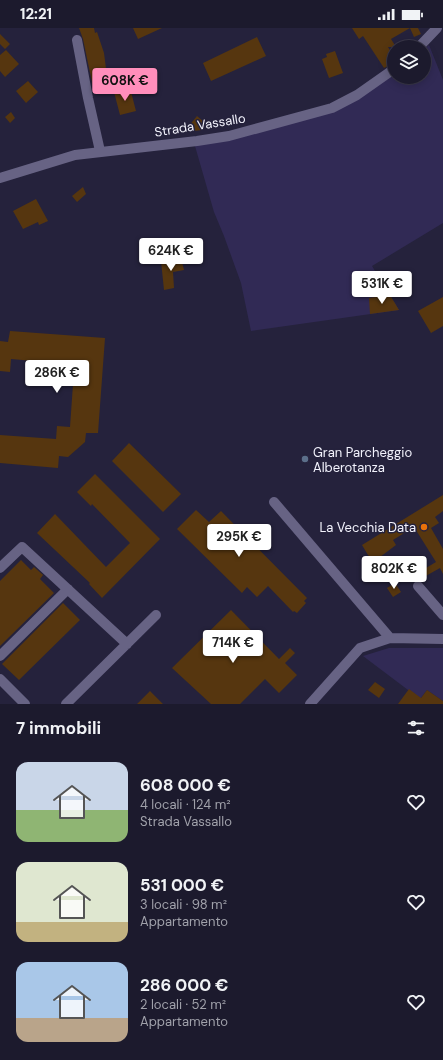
<!DOCTYPE html>
<html lang="it">
<head>
<meta charset="utf-8">
<style>
  body { margin:0; font-family:"DM Sans",sans-serif; background:#292739; color:#f1f3f6; height:100vh; display:flex; flex-direction:column; font-size:15px; white-space:nowrap }
  * { box-sizing:border-box; margin:0 }
  p { font-size:13px; color:#a0a1aa }
  .icon { flex:none; width:22px; height:22px; fill:none; stroke:currentColor; stroke-width:2; stroke-linecap:round; stroke-linejoin:round }
  .map { position:relative; height:676px; overflow:hidden }
  .side { display:flex; flex-direction:column; background:#1c1a2d; flex:1 }
  .side>* { flex:none }
  .controls { position:absolute; left:387px; top:12px; display:grid; gap:8px }
  .controls a { display:grid; place-items:center; width:44px; height:44px; border-radius:50%; background:#1c1a2d; box-shadow:0 2px 10px #0003,0 0 0 1px #3a3849; font-size:20px }
  .price { position:absolute; translate:-50% -34px; padding:0 9px; border-radius:4px; background:#fff; color:#222; font-size:13px; line-height:26px; filter:drop-shadow(0 1px 2px #0008) }
  .price::after { content:''; position:absolute; left:50%; top:24px; width:12px; height:9px; margin-left:-6px; background:inherit; clip-path:polygon(0 0,100% 0,50% 100%) }
  .price.active { background:#ff8ebb; color:#111 }
  ul { padding:0; list-style:none }
  li { display:flex; align-items:center; gap:12px; height:100px; padding:0 16px }
  li span { display:grid; place-items:center; flex:none; width:112px; height:80px; border-radius:12px; color:#555 }
  li>.icon { margin-inline-start:auto }
  span .icon { width:48px; height:48px; fill:#fffc; stroke-width:1 }
  li b { font-size:17px }
  h2 { display:flex; justify-content:space-between; align-items:center; height:48px; padding:0 16px; font-size:17px }
  .status { display:flex; justify-content:space-between; align-items:center; height:28px; padding:0 20px; background:#1c1a2d; direction:ltr }
  .status svg { height:11px; fill:currentColor }
  .map>svg:first-child { display:block }
  .green { fill:#312a55 }
  .building { fill:#56360f }
  .lines { fill:none; stroke-linecap:round; stroke-linejoin:round }
  .minor { stroke:#676384; stroke-width:10 }
  .service-dot { fill:#5c6f8a; stroke:#25223c; stroke-width:1.5 }
  .food-dot { fill:#e8710a; stroke:#25223c; stroke-width:1.5 }
  .labels { text-anchor:middle; dominant-baseline:central; stroke-width:3; stroke-linejoin:round; paint-order:stroke }
  .street-label { font-size:13px; fill:#f2f2fc; stroke:#25223c }
  .poi-label { font-size:13px; fill:#f2f2fc; stroke:#25223c; text-anchor:start }
</style>
</head>
<body>
<div class="status"><b>12:21</b><svg viewBox="0 0 49 12"><path d="M0 12V9h3v3zM5 12V6h3v6zM10 12V3h3v9zM15 12V0h3v12zM26 1h20v11H26zM47 4h2v5h-2z"/></svg></div>
<div class="map">
<svg width="443" height="676" viewBox="0 0 443 676">
  <rect width="100%" height="100%" fill="#25223c"/>
  <!-- green -->
  <path class="green" d="M429 17 443 52V195L372 238 399 282 251 303 241 255 224 208 214 184 195 118 303 91 394 45V49H424V21Z
    M389 620H443V673L427 662 420 671 363 628Z"/>
  <!-- building -->
  <path class="building" d="M79 0H94L95 5 97 4 104 25 108 56 93 59 83 11Z
    M133 0H162L138 11Z
    M352 0H418L421 6 414 9 410 0 391 11 396 19H388L394 29V35L384 40 363 8 359 11Z
    M0 6 10 16 5 21 0 16Z
    M257 9 266 28 211 53 203 35Z
    M6 22 19 36 5 49 0 43V27Z
    M335 23 343 45 329 50 322 31 327 29 326 26Z
    M28 53 38 64 26 75 16 63Z
    M130 60 136 83 120 87 114 64Z
    M11 84 15 90 10 95 5 89Z
    M197 88 204 94 202 102 184 104Z
    M83 159 86 166 77 174 72 168Z
    M36 171 48 193 39 197 38 194 23 201 13 183Z
    M181 230 184 242 173 244 174 260 164 262 161 233Z
    M390 267 399 282 370 286 369 270Z
    M443 269V298L431 305 418 283Z
    M10 303 105 310 98 405H86L85 414 68 429 59 428 58 440 0 435V407L56 411 57 398 70 399 74 342 68 341V336L11 331 10 344 0 343V313L8 314Z
    M129 415 181 466 163 484 112 433Z
    M95 446 160 511 102 570 89 556 90 555 37 505 55 486 106 539 130 515 92 476 91 478 77 464Z
    M443 467V483L435 489 439 495 431 500 443 521V546L440 540 424 549 421 543 436 534 414 499 393 512 396 517 380 529 390 539 385 544 368 527 362 517Z
    M196 482 209 494 221 483 307 570 304 573 306 575 297 585 294 583 293 584 268 558 257 569 247 559 242 565 177 501Z
    M21 532 31 542 34 539 42 546 43 547 40 551 54 565 0 618V553Z
    M395 555 401 564 393 569 387 560Z
    M63 575 80 592 19 652 2 636Z
    M231 582 279 631 290 620 295 625 285 635 297 647 279 665 265 651 240 676H211L172 640Z
    M375 654 385 661 379 670 368 662Z
    M409 661 421 670 427 662 443 673V676H398Z
    M150 663 163 676H137Z"/>
  <g class="lines">
    <!-- minor -->
    <path class="minor" d="M77 12 88 70 100 123
      M419 19 437 0
      M0 150 75 127 197 113 229 108 332 80 357 67 394 41
      M274 474 390 610
      M0 540 22 519 127 616
      M418 558 443 587
      M0 628 68 561
      M0 651 25 676
      M66 676 156 587
      M310 676 360 620 390 610 443 611"/>
  </g>
  <!-- markers -->
  <circle class="service-dot" cx="305" cy="431" r="4"/>
  <circle class="food-dot" cx="424" cy="499" r="4"/>
  <g class="labels">
    <!-- street labels -->
    <g class="street-label">
      <text transform="translate(200 97) rotate(-9)">Strada Vassallo</text>
    </g>
    <!-- poi labels -->
    <g class="poi-label">
      <text x="313" y="424">Gran Parcheggio<tspan x="313" dy="15">Alberotanza</tspan></text>
      <text x="416" y="499" text-anchor="end">La Vecchia Data</text>
    </g>
  </g>
</svg>
<div class="controls">
<a><svg class="icon" aria-label="layers" viewBox="0 0 24 24"><path d="M12 4l9 5-9 5-9-5zM3 14l9 5 9-5"/></svg></a>
</div>
<b class="price active" style="left:125px;top:74px">608K €</b>
<b class="price" style="left:171px;top:244px">624K €</b>
<b class="price" style="left:382px;top:277px">531K €</b>
<b class="price" style="left:57px;top:366px">286K €</b>
<b class="price" style="left:239px;top:530px">295K €</b>
<b class="price" style="left:394px;top:562px">802K €</b>
<b class="price" style="left:233px;top:636px">714K €</b>
</div>
<section class="side">
<h2>7 immobili<svg class="icon" aria-label="filters" viewBox="0 0 24 24"><path d="M4 7h16M4 17h16"/><circle cx="9" cy="7" r="2"/><circle cx="15" cy="17" r="2"/></svg></h2>
<ul>
<li><span style="background:linear-gradient(#c9d6e8 60%,#8fb573 0)"><svg class="icon" aria-label="home" viewBox="0 0 24 24"><path d="M3 11l9-7 9 7M6 9v11h12V9"/></svg></span><div><b>608 000 €</b><p>4 locali · 124 m²</p><p>Strada Vassallo</p></div><svg class="icon" aria-label="heart" viewBox="0 0 24 24"><path d="M12 20l-8-8c-3-5 5-10 8-4 3-6 11-1 8 4z"/></svg></li>
<li><span style="background:linear-gradient(#dfe7d0 75%,#c2b280 0)"><svg class="icon" aria-label="home" viewBox="0 0 24 24"><path d="M3 11l9-7 9 7M6 9v11h12V9"/></svg></span><div><b>531 000 €</b><p>3 locali · 98 m²</p><p>Appartamento</p></div><svg class="icon" aria-label="heart" viewBox="0 0 24 24"><path d="M12 20l-8-8c-3-5 5-10 8-4 3-6 11-1 8 4z"/></svg></li>
<li><span style="background:linear-gradient(#a9c7e8 70%,#b9a48a 0)"><svg class="icon" aria-label="home" viewBox="0 0 24 24"><path d="M3 11l9-7 9 7M6 9v11h12V9"/></svg></span><div><b>286 000 €</b><p>2 locali · 52 m²</p><p>Appartamento</p></div><svg class="icon" aria-label="heart" viewBox="0 0 24 24"><path d="M12 20l-8-8c-3-5 5-10 8-4 3-6 11-1 8 4z"/></svg></li>
</ul>
</section>
</body>
</html>
